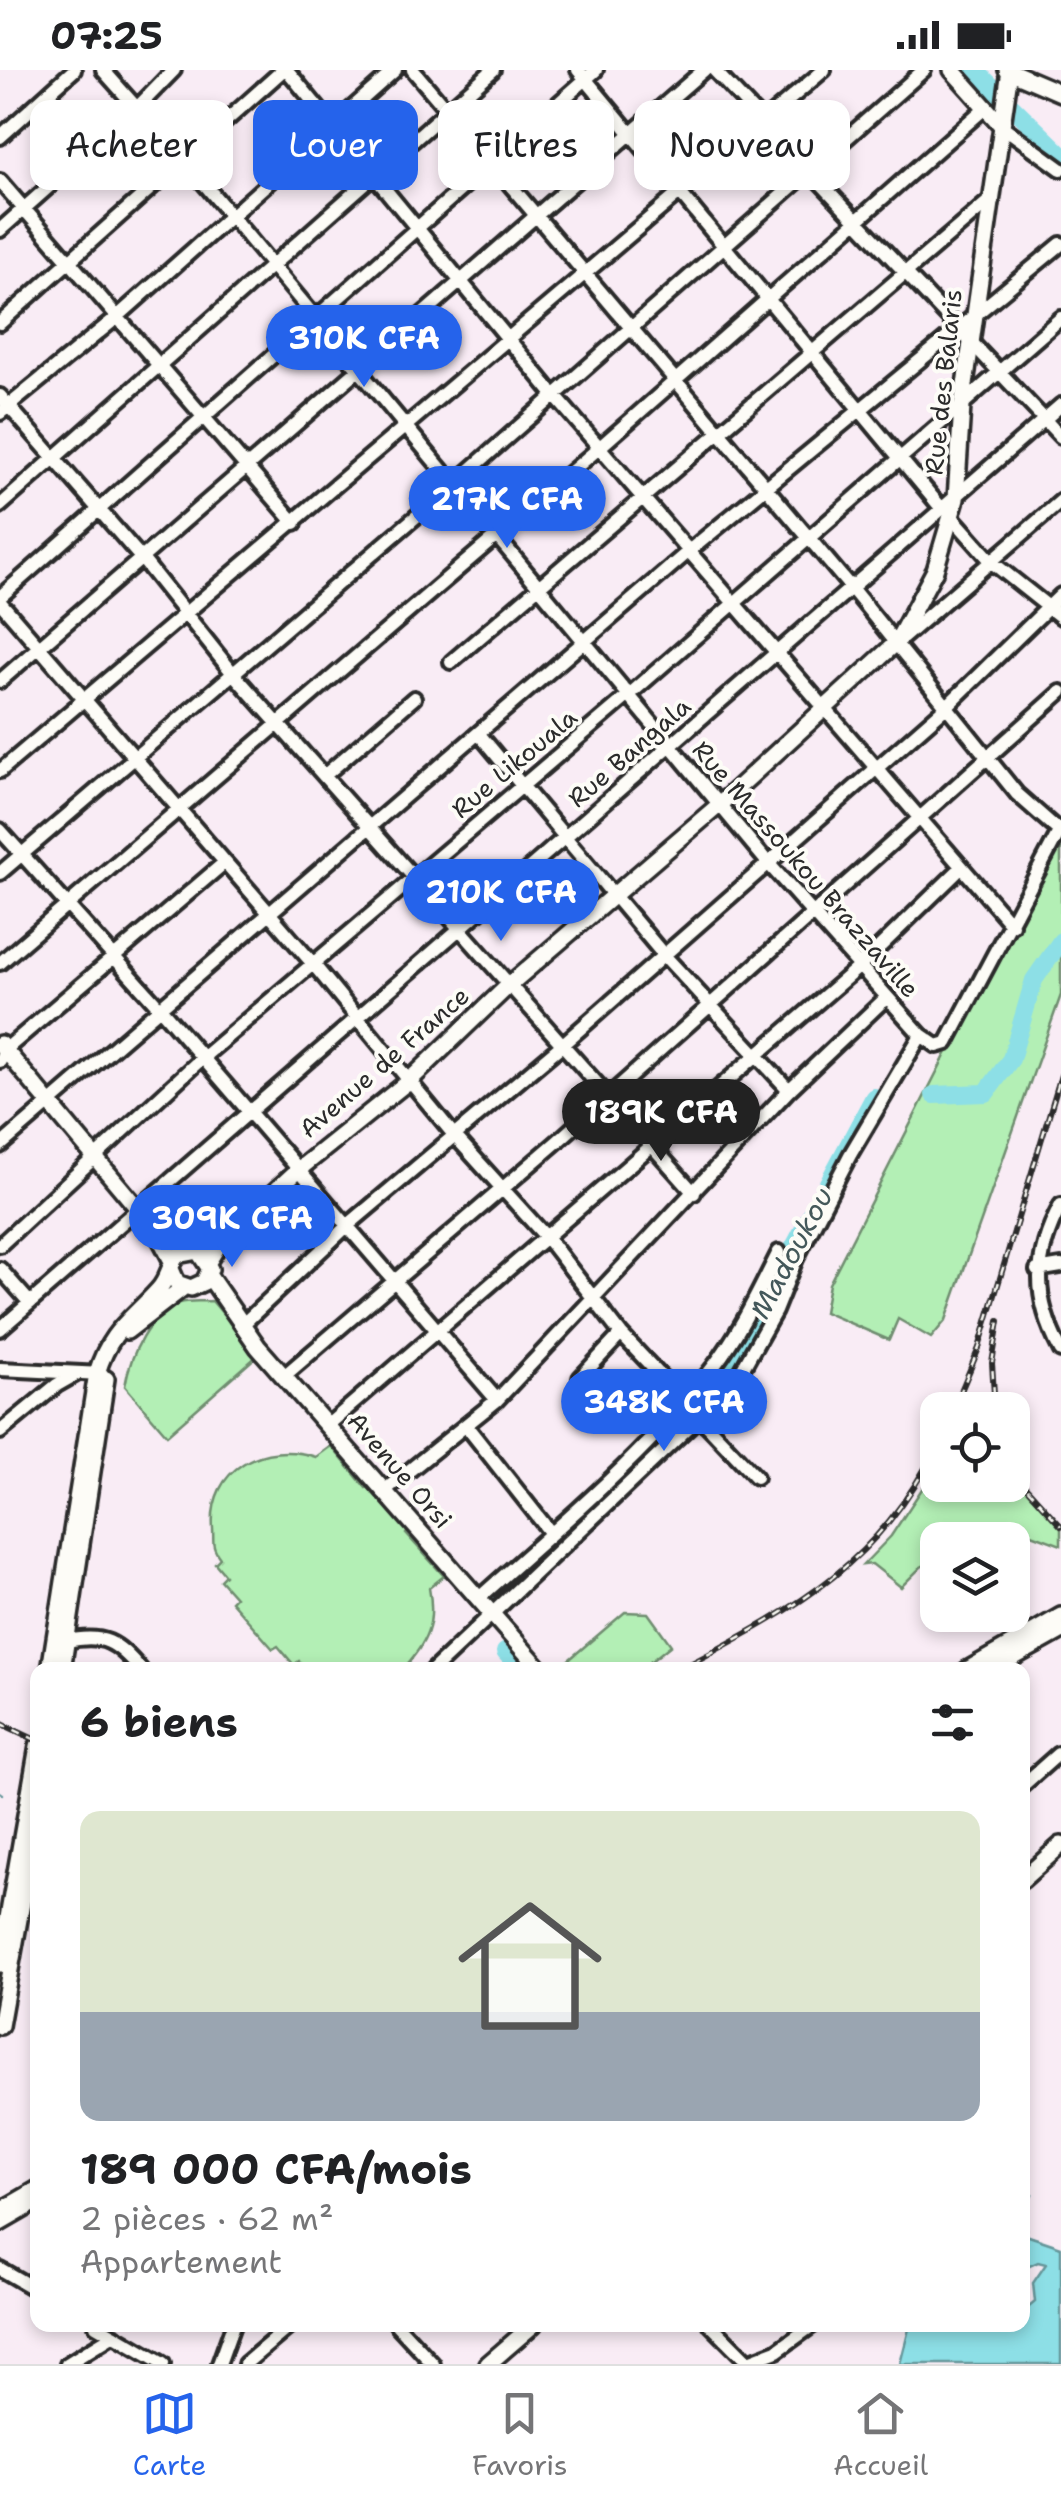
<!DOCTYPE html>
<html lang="fr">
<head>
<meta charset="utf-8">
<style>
  body { margin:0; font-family:"Shantell Sans",sans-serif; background:#f2f2f2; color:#202124; height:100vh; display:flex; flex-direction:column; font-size:38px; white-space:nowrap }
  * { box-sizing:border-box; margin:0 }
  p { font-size:32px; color:#757577 }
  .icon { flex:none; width:55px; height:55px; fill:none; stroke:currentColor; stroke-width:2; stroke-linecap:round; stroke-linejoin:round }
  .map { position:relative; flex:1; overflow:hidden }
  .side { position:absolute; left:30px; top:1592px; width:1000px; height:670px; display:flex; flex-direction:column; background:#fff; border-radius:20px; box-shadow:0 5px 15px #0003 }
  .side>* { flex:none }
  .hud { position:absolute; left:30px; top:30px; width:1002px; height:90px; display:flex; gap:20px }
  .controls { position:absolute; left:920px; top:1322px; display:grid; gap:20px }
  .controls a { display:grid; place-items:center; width:110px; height:110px; border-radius:20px; background:#fff; box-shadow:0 5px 15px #0003; font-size:50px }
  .price { position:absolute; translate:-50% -85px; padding:0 22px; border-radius:35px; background:#2563eb; color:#fff; font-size:32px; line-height:65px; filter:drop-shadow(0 2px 5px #0008) }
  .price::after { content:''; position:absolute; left:50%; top:60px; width:30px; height:22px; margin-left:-15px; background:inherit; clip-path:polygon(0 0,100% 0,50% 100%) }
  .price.active { background:#222; color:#fff }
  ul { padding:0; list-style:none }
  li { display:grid; align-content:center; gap:20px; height:530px; padding:0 50px }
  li+li { border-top:2px solid #e0e0e0 }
  li span { display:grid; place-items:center; height:310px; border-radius:20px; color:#555 }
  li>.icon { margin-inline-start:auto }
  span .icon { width:180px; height:180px; fill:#fffc; stroke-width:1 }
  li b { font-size:42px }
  h2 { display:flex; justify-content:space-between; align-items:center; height:120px; padding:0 50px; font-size:42px }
  .chip { padding:0 35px; border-radius:20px; background:#fff; box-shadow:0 5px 15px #0003; font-size:35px; line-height:90px }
  .chip.active { background:#2563eb; color:#fff }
  .status { display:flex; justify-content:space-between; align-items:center; height:70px; padding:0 50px; background:#fff; direction:ltr }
  .status svg { height:28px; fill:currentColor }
  .tab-bar { display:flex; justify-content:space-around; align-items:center; height:140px; border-top:2px solid #e0e0e0; background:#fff; font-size:28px; color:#757577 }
  .tab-bar a { display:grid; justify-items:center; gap:5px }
  .tab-bar .active { color:#2563eb }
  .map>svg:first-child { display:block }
  .green { fill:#b3efb5; stroke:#6f8d70; stroke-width:2.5 }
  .water { fill:#8ddfe6; stroke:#66979b; stroke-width:2.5 }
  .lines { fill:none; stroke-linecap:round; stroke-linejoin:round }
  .stream { stroke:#66979b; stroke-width:2.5 }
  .river { stroke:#8ddfe6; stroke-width:18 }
  .minor-casing { stroke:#2b2b2b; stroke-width:20 }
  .major-casing { stroke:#2b2b2b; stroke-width:22 }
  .minor { stroke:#fdfcf7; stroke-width:12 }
  .major { stroke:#fdfcf7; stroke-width:15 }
  .rail-casing { stroke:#2b2b2b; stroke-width:6 }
  .rail { stroke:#fdfcf7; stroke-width:2.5; stroke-dasharray:8; stroke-linecap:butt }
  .labels { text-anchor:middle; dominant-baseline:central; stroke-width:8; stroke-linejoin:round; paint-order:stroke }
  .street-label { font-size:25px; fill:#2b2b2b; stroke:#fdfcf7 }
  .water-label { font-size:28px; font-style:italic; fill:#44585a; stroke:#fdfcf7 }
</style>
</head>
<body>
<div class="status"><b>07:25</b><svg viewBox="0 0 49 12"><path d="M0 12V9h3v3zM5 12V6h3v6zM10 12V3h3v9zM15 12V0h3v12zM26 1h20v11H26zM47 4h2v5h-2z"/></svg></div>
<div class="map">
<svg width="1061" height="2294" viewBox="0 0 1061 2294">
  <rect width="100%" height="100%" fill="#f9ecf5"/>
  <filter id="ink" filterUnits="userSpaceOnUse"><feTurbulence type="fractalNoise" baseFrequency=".01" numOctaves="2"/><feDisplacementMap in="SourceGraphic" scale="20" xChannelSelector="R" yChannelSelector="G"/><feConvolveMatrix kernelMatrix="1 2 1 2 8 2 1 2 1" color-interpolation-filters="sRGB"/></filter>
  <g filter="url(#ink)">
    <!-- green -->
    <path class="green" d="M1061 758V925L946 1250 931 1268 898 1249 889 1270 824 1242 829 1214Z
      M212 1231 258 1285 167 1365 125 1316C130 1286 148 1244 180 1233 189 1230 203 1232 212 1231Z
      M331 1376 366 1418 372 1415 410 1459 406 1464 444 1506 429 1518C436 1554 427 1573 402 1600H307L299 1591 294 1595 278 1576 273 1579 231 1531 235 1527 220 1510 225 1505 215 1493 220 1488C211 1476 214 1473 213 1459 208 1398 264 1370 316 1387Z
      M1013 1391 1023 1414 1061 1456V1475L1024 1461 989 1463 976 1470H938L937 1489 921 1497 901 1517 872 1494 863 1495 891 1466 937 1396 938 1415H1012Z
      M625 1542 648 1543 671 1575 640 1600H569L564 1594Z"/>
    <!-- water -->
    <path class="water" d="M1024 2117 1032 2125 1026 2137V2165L1061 2177V2294H900L910 2255H1022L1023 2242 1035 2232 1033 2213 1046 2194 1038 2192 1023 2199Z"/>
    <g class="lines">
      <!-- stream -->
      <path class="stream" d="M0 1722 3 1724"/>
      <!-- river -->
      <path class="river" d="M975 0 1061 84
        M934 1025 986 1023 1011 989 1034 910 1061 871
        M700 1335 741 1276 874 1027
        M615 1415 686 1348
        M498 1527 557 1468
        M505 1582 522 1600"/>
      <defs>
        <path id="minor" d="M103 0 207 117 768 793 921 965 937 976 947 973 1061 758
          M287 0 555 326 1012 855
          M413 0 852 519 1017 724 1059 761
          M578 0 942 439
          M714 0 1061 367
          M1002 56 1061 99
          M0 67 74 0
          M0 111 295 453
          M0 160 136 39 174 0
          M0 253 283 0
          M0 326 143 490 231 601 694 1123
          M0 343 116 248 395 0
          M0 436 493 0
          M952 447 993 493 1061 547
          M0 527 596 0
          M0 532 314 895 454 1065 547 1168 621 1264 756 1407
          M898 572 1061 431
          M451 592 989 131
          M0 611 704 0
          M479 664 662 883 789 1020
          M0 701 824 0
          M324 706 414 628
          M0 760 159 937 497 1330
          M0 803 453 415 924 0
          M0 893 600 377 986 37
          M0 991 5 980 224 793
          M0 1076 689 481 1061 174
          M1061 1135C1033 1187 1033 1228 1061 1281
          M0 1175 201 989 629 625 1061 248
          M0 1199 30 1233
          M1037 1200 1061 1196
          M242 1255 347 1156 563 974 945 638 1061 525
          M0 1259 1061 335
          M0 1299 102 1304
          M284 1306 558 1071 1061 622
          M580 1308 621 1264
          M328 1355 861 895 962 797
          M468 1358 550 1462
          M0 1362 57 1315 78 1303
          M384 1421 497 1330 789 1020 887 927
          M478 1529C559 1456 648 1383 714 1296 741 1261 759 1221 779 1182
          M67 1571C104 1563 117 1572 141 1600
          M433 1600 734 1314 775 1241 796 1189 850 1085 921 965
          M1022 1716 1058 1684
          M0 2199 38 2221
          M96 2255 163 2294
          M397 2255 433 2294
          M711 2255 748 2292 777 2281 813 2255
          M67 2294 114 2265
          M219 2294 233 2255
          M245 2294 291 2255"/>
        <path id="major" d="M952 0 1002 56
          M1007 0 1061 23
          M0 974 155 1159 172 1191
          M208 1192 221 1171 298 1100 410 1010 509 915 719 735 896 573 935 500 956 429 962 336 1010 0
          M209 1206 258 1277 541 1600
          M127 1261 184 1217
          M50 1600 97 1303C110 1260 130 1251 158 1220 168 1210 169 1196 177 1185L198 1181 210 1199 204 1212 191 1218 177 1213 171 1199
          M62 1600 106 1309
          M967 1600 1061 1546
          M991 1600 1061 1561
          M1022 1810 1061 1775
          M0 1894 38 1676
          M0 1956 38 1743
          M0 2141 38 2119
          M0 2153 38 2131
          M488 2294 533 2255"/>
      </defs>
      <!-- minor casing -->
      <use href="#minor" class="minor-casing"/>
      <!-- major casing -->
      <use href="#major" class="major-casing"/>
      <!-- minor -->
      <use href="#minor" class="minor"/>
      <!-- major -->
      <use href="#major" class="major"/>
      <defs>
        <path id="rail" d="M953 1340 979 1278 1061 1005
          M995 1340 992 1293 999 1251
          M1012 1391 1023 1414 1061 1456
          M679 1600C795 1538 876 1498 938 1374
          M0 1653 38 1671"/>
      </defs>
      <!-- rail casing -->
      <use href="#rail" class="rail-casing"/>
      <!-- rail -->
      <use href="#rail" class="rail"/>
    </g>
  </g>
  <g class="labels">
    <!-- street labels -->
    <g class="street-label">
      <text transform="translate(943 312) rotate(-84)">Rue des Balaris</text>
      <text transform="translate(629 682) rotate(-41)">Rue Bangala</text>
      <text transform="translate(514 693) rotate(-40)">Rue Likouala</text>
      <text transform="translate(806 799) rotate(49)">Rue Massoukou Brazzaville</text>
      <text transform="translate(384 992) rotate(-41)">Avenue de France</text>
      <text transform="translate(400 1400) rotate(49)">Avenue Orsi</text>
    </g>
    <!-- water labels -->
    <g class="water-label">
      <text transform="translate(791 1183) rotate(-62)">Madoukou</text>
    </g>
  </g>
</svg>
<div class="controls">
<a><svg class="icon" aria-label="locate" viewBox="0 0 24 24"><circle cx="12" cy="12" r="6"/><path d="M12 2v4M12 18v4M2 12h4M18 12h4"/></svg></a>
<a><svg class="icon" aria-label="layers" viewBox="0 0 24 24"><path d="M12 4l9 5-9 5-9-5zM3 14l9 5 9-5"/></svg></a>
</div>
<b class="price" style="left:364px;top:320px">310K CFA</b>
<b class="price" style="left:507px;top:481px">217K CFA</b>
<b class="price" style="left:501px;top:874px">210K CFA</b>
<b class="price active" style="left:661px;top:1094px">189K CFA</b>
<b class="price" style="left:232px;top:1200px">309K CFA</b>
<b class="price" style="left:664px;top:1384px">348K CFA</b>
<div class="hud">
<a class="chip">Acheter</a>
<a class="chip active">Louer</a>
<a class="chip">Filtres</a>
<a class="chip">Nouveau</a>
</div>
<section class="side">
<h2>6 biens<svg class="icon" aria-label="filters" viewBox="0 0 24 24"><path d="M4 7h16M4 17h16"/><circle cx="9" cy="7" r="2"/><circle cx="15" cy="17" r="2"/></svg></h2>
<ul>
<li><span style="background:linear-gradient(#dfe7d0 65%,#9aa5b1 0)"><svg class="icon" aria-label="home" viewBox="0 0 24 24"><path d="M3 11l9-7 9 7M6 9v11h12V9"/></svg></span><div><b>189 000 CFA/mois</b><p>2 pièces · 62 m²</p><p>Appartement</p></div></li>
</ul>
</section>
</div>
<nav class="tab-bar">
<a class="active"><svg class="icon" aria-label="map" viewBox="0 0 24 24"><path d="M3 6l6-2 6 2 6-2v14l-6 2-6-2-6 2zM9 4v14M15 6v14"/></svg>Carte</a>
<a><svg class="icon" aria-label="saved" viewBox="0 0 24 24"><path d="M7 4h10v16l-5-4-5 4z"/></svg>Favoris</a>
<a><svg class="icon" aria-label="home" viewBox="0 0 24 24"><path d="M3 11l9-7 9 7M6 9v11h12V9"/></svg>Accueil</a>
</nav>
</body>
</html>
